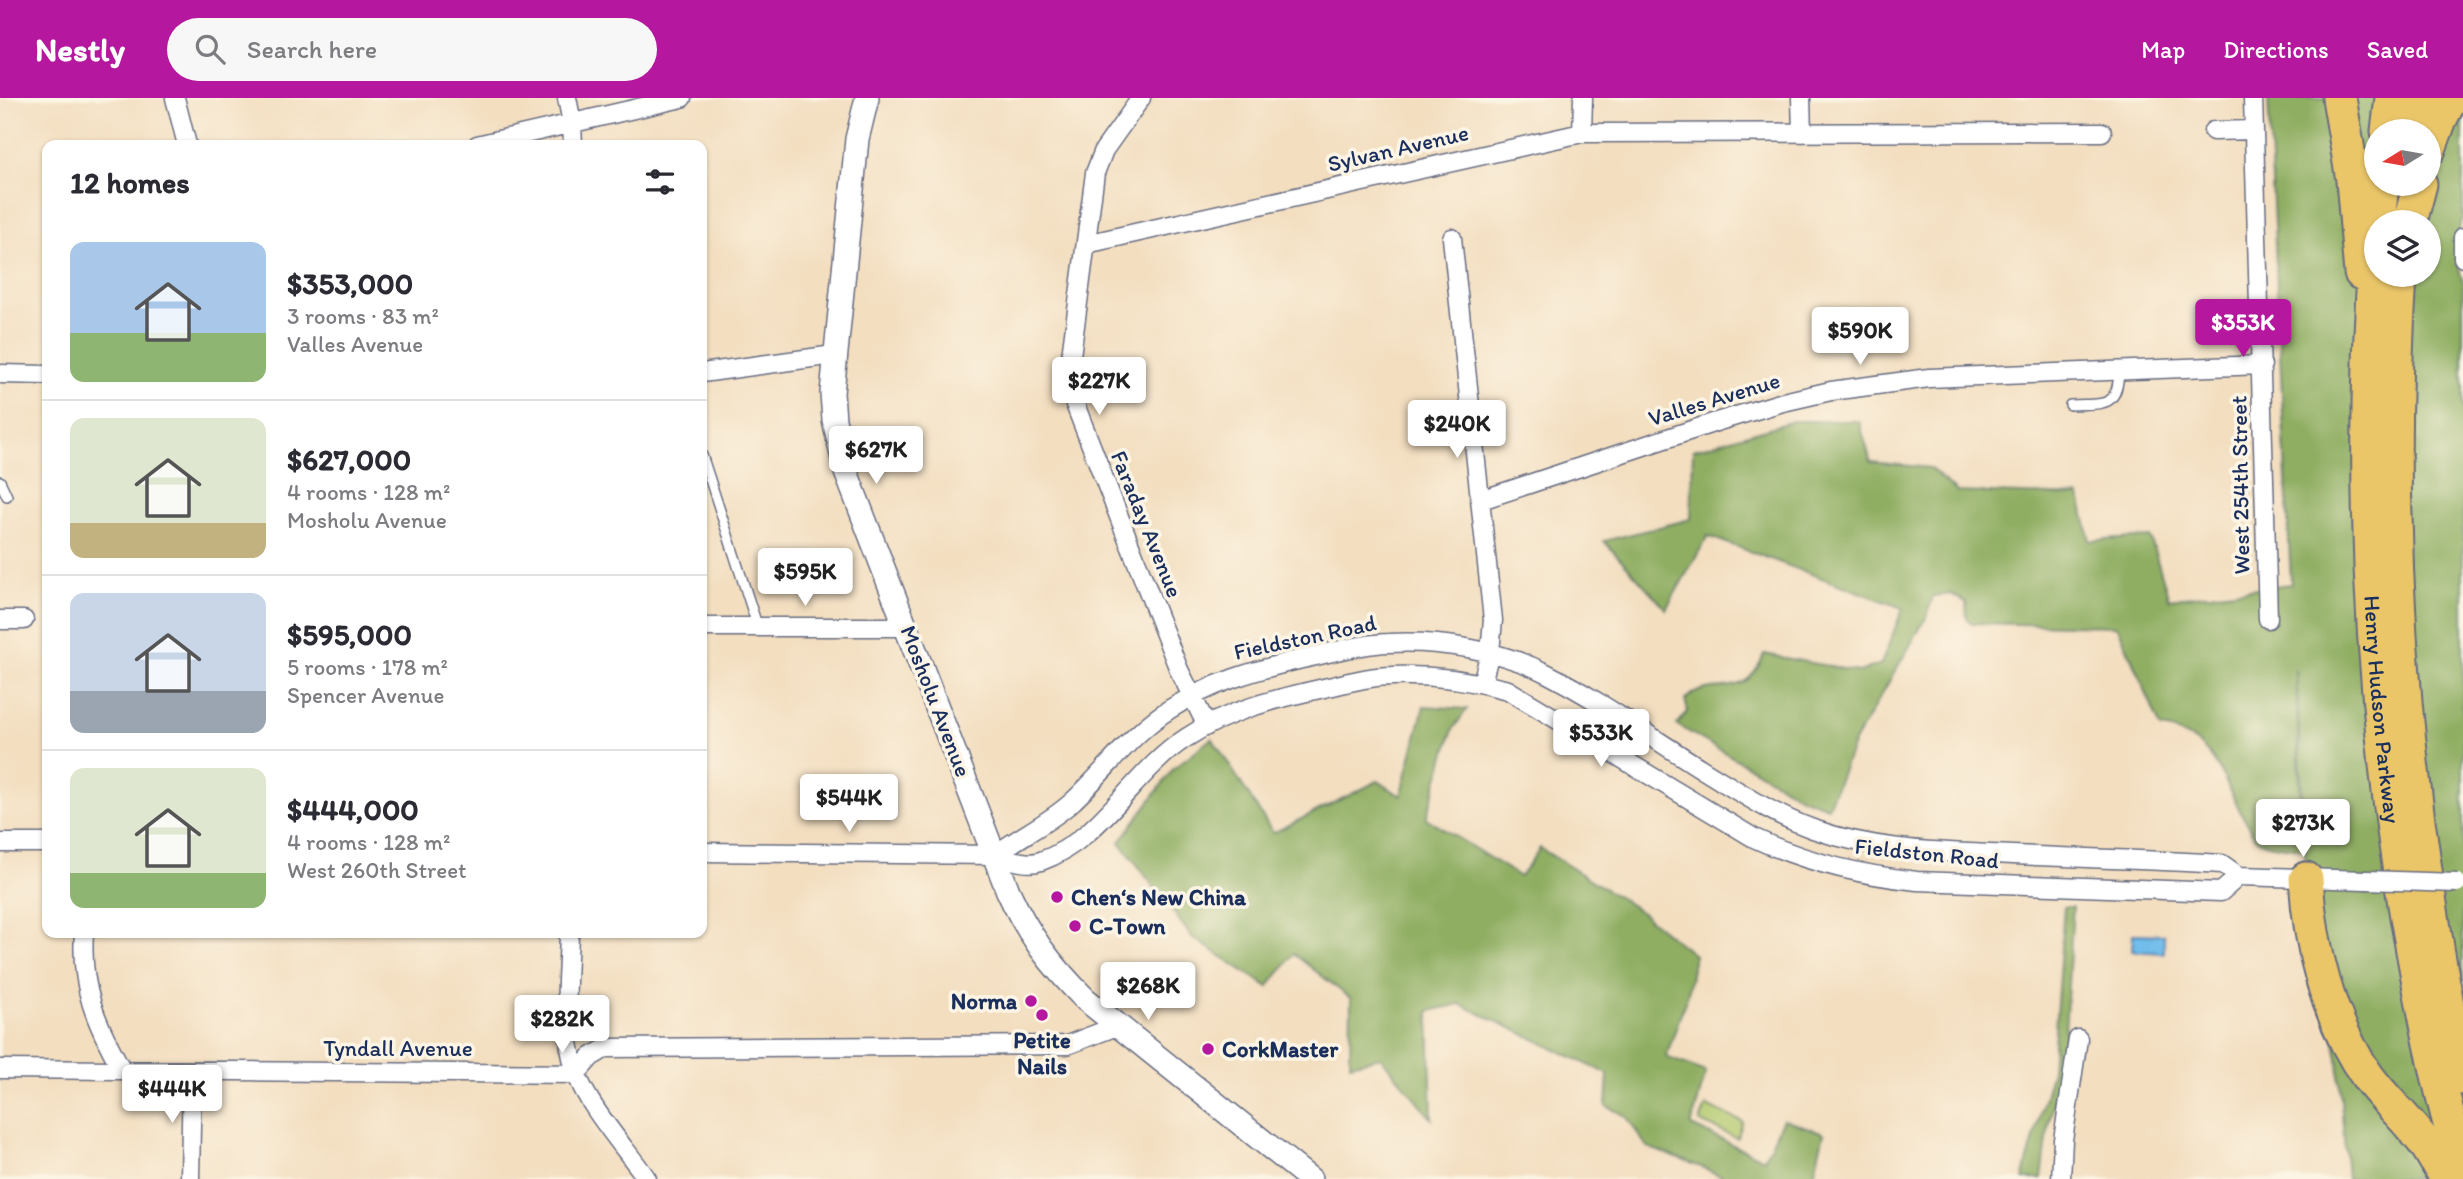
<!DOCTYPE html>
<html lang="en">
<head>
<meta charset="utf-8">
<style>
  body { margin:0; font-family:Itim,sans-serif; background:#f7f7f7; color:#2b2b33; height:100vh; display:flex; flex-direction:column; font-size:26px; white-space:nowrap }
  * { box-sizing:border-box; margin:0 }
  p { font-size:23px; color:#7c7c81 }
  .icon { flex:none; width:38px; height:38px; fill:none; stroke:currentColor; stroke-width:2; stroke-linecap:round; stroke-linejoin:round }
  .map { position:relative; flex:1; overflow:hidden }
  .panel { position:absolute; left:42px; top:42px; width:665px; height:798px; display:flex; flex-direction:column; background:#fff; border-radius:14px; box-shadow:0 2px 5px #0004 }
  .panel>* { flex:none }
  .needle { width:46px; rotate:259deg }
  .controls { position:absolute; left:2364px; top:21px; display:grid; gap:14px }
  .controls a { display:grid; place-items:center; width:77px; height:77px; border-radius:50%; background:#fff; box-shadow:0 2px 5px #0004; font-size:35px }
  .price { position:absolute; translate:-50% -60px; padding:0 16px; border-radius:7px; background:#fff; color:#222; font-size:23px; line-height:46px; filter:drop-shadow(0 2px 4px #0008) }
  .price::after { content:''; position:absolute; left:50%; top:42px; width:21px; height:16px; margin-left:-10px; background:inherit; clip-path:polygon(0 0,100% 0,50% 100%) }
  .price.on { background:#b5179e; color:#fff }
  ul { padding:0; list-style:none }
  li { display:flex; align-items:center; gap:21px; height:175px; padding:0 28px }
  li+li { border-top:2px solid #e1e1e2 }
  li span { display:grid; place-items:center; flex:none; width:196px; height:140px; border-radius:14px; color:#555 }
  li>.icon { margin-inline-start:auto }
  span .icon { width:84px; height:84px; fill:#fffc; stroke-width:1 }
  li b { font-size:30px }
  h2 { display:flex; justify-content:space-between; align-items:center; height:84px; padding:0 28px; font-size:30px }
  header { display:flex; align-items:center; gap:42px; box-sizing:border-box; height:98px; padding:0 35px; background:#b5179e; color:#fff }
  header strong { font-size:33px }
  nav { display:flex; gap:38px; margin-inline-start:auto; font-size:24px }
  .search { width:490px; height:63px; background:#f7f7f7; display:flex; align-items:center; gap:18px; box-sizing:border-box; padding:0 24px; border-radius:38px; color:#7c7c81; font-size:26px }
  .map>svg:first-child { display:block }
  .green { fill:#b4ca6f; stroke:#687c66; stroke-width:2 }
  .forest { fill:#8fae62; stroke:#556e60; stroke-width:2; fill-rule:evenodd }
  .water { fill:#71bdeb; stroke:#4676a4; stroke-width:2 }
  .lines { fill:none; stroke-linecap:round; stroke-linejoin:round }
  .service-casing { stroke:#676c80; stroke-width:12 }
  .minor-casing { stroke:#676c80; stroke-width:21 }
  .tertiary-casing { stroke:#676c80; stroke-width:26 }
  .motorway-casing { stroke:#676c80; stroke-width:37 }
  .service { stroke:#fff; stroke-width:9 }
  .minor { stroke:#fff; stroke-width:18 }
  .tertiary { stroke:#fff; stroke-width:23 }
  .motorway { stroke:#eac669; stroke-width:33 }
  .minor-bridge-casing { stroke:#676c80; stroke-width:21; stroke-linecap:butt }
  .minor-bridge { stroke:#fff; stroke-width:18 }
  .poi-dot { fill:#b5179e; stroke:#fcf5e5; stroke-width:2.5 }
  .labels { text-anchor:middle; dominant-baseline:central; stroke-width:7; stroke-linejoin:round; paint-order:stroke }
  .street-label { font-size:23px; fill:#1b2f5e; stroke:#fcf5e5 }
  .poi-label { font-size:23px; font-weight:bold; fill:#1b2f5e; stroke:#fcf5e5; text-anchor:start }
</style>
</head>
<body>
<header>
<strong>Nestly</strong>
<div class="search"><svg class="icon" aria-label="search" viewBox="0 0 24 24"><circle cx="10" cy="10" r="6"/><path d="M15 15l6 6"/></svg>Search here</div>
<nav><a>Map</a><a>Directions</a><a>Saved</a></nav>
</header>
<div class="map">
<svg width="2463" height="1081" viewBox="0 0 2463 1081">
  <rect width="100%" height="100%" fill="#fcf5e5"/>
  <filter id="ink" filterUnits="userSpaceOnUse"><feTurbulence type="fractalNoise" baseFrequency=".0143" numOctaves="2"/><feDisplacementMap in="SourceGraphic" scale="14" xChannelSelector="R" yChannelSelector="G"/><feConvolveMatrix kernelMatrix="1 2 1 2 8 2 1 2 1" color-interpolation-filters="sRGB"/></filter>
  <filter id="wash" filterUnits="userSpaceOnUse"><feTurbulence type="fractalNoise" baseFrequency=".00686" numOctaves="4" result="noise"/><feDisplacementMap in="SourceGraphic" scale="28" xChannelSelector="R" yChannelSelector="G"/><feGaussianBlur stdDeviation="1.57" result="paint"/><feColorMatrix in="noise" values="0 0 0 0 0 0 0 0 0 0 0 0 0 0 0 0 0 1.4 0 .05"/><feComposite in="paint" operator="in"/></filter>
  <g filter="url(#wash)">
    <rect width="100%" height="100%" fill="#f3dec0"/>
    <!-- green -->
    <path class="green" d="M1706 1008 1743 1024 1737 1040 1700 1024Z"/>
    <!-- forest -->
    <path class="forest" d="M2268 0H2463V121C2452 141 2456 163 2463 184V1081H2347L2338 961 2306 781 2296 571 2302 751C2289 749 2265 749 2255 739 2251 734 2248 726 2244 720 2221 680 2215 638 2161 630L2119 531 2115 528 1972 525 1967 521 1966 504 1951 496 1933 498 1927 518 1854 644 1828 709 1803 700 1677 627 1688 613 1685 602C1714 575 1744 609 1764 556L1859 574 1881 566 1903 510 1708 438 1666 511 1604 443 1691 421 1693 352 1793 323H1859L1871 364 1930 370 1957 394 2080 398 2090 443 2150 439 2169 501 2291 486ZM2376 33H2429V86H2376ZM2376 124H2429V177H2376Z
      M1424 608 1467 611 1453 631 1426 720 1520 779 1540 750 1634 809 1694 857 1688 895 1666 959 1706 974 1691 1028 1764 1061 1783 1021 1824 1035 1813 1081H1727L1704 1070 1647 1049 1626 1018 1606 1008 1608 976 1460 906 1429 913 1432 1021 1381 959 1350 966 1351 901 1294 856 1268 889 1192 839 1120 744 1174 670 1212 640 1273 735 1378 683 1401 698Z
      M2064 809H2073L2063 964 2049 1025 2042 1081H2023L2052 972Z"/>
    <!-- water -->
    <path class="water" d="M2133 836 2164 837V855L2132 853Z"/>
  </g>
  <g filter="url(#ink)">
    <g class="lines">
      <defs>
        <path id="service" d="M2070 307C2102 305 2118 312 2119 272
          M702 357 758 530
          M0 383 7 398"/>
        <path id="minor" d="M175 0 187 47
          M567 0 572 25 573 47
          M1141 0 1104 52 1095 75 1068 281 1069 291 1179 572 1207 628
          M1801 0 1802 35
          M2253 0 2268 521
          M2213 33 2254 32
          M1582 35 1583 0
          M477 47 682 0
          M2463 139V160
          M1452 140 1493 522 1490 554 1482 585
          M1086 146 1582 35 2102 34
          M702 275 834 257
          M0 276 47 277
          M1481 402 1716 324 1783 304 1831 293 1929 280 2262 267
          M0 522H24
          M702 529H908
          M0 745H47
          M702 754 995 757C1009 761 1027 768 1041 763 1101 742 1134 673 1186 640 1228 612 1275 601 1324 590 1347 585 1369 578 1392 578 1430 577 1471 582 1508 592L1754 740C1805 764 1860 777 1917 783L2221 794 2239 778
          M995 757C1020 738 1049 725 1072 704 1106 673 1131 635 1170 611 1213 584 1252 573 1302 561 1330 555 1359 546 1388 545 1438 542 1500 552 1546 575 1605 605 1660 646 1718 681 1749 700 1779 719 1813 731 1878 754 1946 754 2013 757 2083 760 2153 762 2222 766L2239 778 2366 782
          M84 835C80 889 96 925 122 972
          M569 835C568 880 561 930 576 974 586 1006 627 1052 647 1081
          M0 971 576 976 591 959 606 950 1067 947 1117 928
          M190 1081 192 973
          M2061 1081 2063 1042 2078 941"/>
        <path id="tertiary" d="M867 0 857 41 832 295 834 322 846 374 1008 793C1028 837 1051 867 1085 901L1310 1081"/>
        <g id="motorway">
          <path d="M2339 0 2353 82 2361 175"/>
          <path d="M2388 33 2392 0"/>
          <path d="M2414 33 2418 0"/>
          <path d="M2429 51 2440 21 2451 0"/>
          <path d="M2378 124 2382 86"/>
          <path d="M2410 124 2420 86"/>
          <path id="s1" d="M2376 145C2360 371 2370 596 2407 819 2422 904 2438 990 2463 1072"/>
          <path d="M2400 177C2387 381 2396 584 2427 786 2437 851 2447 916 2463 980"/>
          <path d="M2306 781C2310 848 2328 923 2368 979 2385 1002 2407 1021 2424 1044 2433 1055 2439 1069 2446 1081"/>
        </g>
      </defs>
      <!-- service casing -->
      <use href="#service" class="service-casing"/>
      <!-- minor casing -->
      <use href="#minor" class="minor-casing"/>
      <!-- tertiary casing -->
      <use href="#tertiary" class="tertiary-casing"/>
      <!-- motorway casing -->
      <use href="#motorway" class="motorway-casing"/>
      <!-- service -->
      <use href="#service" class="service"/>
      <!-- minor -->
      <use href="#minor" class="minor"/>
      <!-- tertiary -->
      <use href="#tertiary" class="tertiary"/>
      <!-- motorway -->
      <use href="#motorway" class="motorway"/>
      <defs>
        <path id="minor-bridge" d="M2366 782 2457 785"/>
      </defs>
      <!-- minor-bridge casing -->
      <use href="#minor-bridge" class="minor-bridge-casing"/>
      <!-- minor-bridge -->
      <use href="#minor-bridge" class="minor-bridge"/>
    </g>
  </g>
  <!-- markers -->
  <g class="poi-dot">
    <circle cx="1057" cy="799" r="7"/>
    <circle cx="1075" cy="828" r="7"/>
    <circle cx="1031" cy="903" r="7"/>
    <circle cx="1042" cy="917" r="7"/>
    <circle cx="1208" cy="951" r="7"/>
  </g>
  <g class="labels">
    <!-- street labels -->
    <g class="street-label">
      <text transform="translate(1398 50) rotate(-13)">Sylvan Avenue</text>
      <text transform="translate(1714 301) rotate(-17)">Valles Avenue</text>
      <text transform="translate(2240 387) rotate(-91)">West 254th Street</text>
      <text transform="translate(1147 426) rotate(68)">Faraday Avenue</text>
      <text transform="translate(1305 539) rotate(-12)">Fieldston Road</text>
      <text transform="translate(936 603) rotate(69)">Mosholu Avenue</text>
      <text stroke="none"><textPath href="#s1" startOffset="467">Henry Hudson Parkway</textPath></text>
      <text transform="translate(1927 755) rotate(6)">Fieldston Road</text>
      <text x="398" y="950">Tyndall Avenue</text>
    </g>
    <!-- poi labels -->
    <g class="poi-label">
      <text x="1071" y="799">Chen‘s New China</text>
      <text x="1089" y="828">C-Town</text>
      <text x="1017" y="903" text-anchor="end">Norma</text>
      <text x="1042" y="942" text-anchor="middle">Petite<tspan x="1042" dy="26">Nails</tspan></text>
      <text x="1222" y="951">CorkMaster</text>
    </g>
  </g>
</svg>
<div class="controls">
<a><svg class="needle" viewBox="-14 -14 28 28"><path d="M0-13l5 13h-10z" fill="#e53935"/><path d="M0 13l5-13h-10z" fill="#7c7c81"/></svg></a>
<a><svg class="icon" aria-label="layers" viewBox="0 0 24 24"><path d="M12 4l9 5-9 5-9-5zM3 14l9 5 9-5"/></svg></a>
</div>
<b class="price on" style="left:2243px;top:261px">$353K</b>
<b class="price" style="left:1860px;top:269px">$590K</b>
<b class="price" style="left:1099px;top:319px">$227K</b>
<b class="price" style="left:1457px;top:362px">$240K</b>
<b class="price" style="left:876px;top:388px">$627K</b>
<b class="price" style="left:805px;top:510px">$595K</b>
<b class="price" style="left:1601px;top:671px">$533K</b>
<b class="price" style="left:849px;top:736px">$544K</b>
<b class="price" style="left:2303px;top:761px">$273K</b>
<b class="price" style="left:1148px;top:924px">$268K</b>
<b class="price" style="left:562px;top:957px">$282K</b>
<b class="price" style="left:172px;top:1027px">$444K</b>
<section class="panel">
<h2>12 homes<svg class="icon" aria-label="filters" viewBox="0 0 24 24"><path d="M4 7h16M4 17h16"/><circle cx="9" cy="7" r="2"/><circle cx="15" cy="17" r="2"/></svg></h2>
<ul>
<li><span style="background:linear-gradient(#a9c7e8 65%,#8fb573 0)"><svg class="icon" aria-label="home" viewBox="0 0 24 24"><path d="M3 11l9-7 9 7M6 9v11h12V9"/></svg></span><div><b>$353,000</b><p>3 rooms · 83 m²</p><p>Valles Avenue</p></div></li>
<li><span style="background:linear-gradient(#dfe7d0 75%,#c2b280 0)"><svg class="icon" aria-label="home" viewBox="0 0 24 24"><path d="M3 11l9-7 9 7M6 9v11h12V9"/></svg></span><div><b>$627,000</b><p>4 rooms · 128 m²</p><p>Mosholu Avenue</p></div></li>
<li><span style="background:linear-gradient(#c9d6e8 70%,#9aa5b1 0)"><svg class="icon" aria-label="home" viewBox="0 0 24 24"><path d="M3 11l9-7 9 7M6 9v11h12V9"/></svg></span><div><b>$595,000</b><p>5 rooms · 178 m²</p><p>Spencer Avenue</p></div></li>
<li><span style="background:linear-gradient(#dfe7d0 75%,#8fb573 0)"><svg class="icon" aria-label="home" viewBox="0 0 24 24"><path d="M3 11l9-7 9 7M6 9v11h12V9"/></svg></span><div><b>$444,000</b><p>4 rooms · 128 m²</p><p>West 260th Street</p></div></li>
</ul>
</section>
</div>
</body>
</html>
